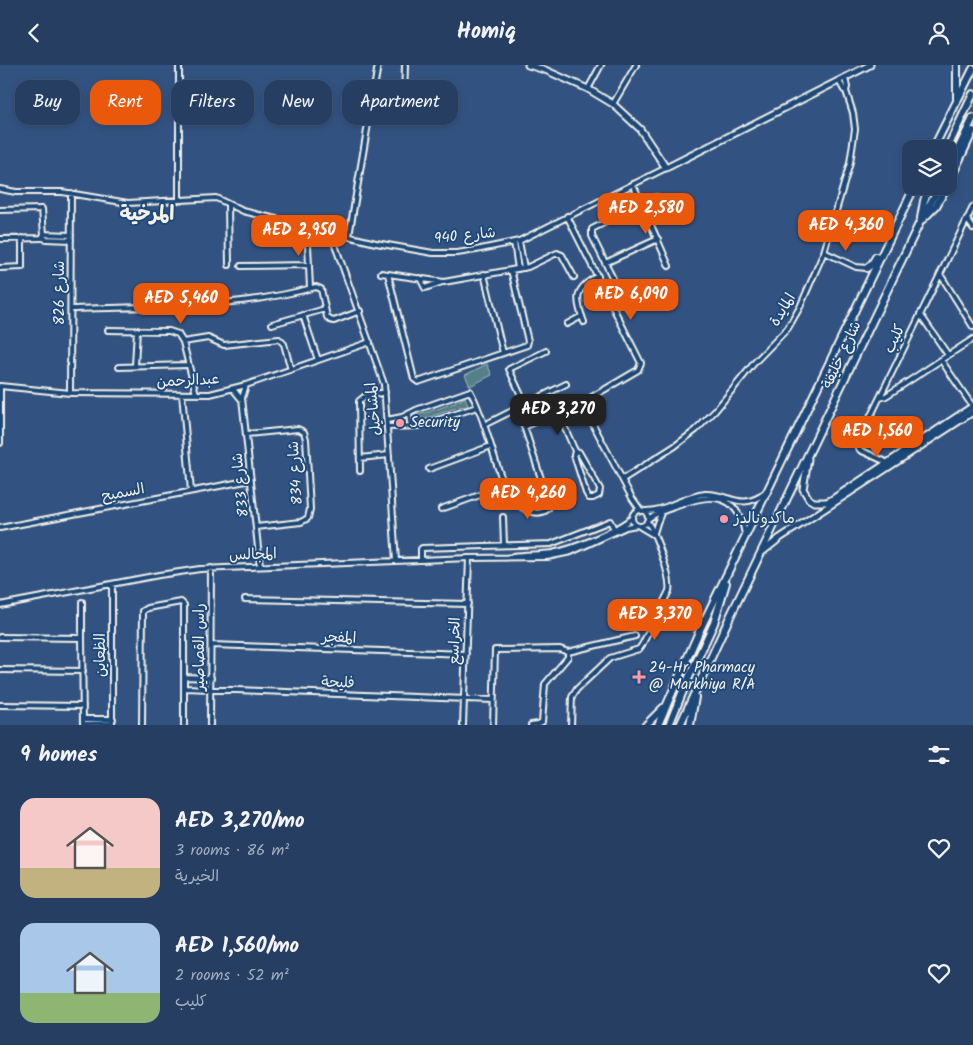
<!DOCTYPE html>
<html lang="en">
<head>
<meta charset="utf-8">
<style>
  body { margin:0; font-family:Kalam,"Playpen Sans Arabic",sans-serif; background:#2e4568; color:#f1f3f6; height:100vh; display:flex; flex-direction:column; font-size:19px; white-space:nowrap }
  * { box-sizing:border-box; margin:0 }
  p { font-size:16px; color:#a4aebe }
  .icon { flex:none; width:28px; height:28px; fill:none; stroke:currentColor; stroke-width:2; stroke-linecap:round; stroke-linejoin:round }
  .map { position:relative; height:660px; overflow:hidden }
  .panel { display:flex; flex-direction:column; background:#263e62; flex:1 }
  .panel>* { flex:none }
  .banner { position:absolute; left:15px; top:15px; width:500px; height:45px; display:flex; gap:10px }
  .fabs { position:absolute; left:902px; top:75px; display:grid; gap:10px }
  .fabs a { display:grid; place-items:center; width:55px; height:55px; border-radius:10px; background:#263e62; box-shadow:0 2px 8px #0003,0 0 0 1px #425777; font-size:25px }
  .price { position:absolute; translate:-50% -42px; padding:0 11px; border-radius:10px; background:#ea580c; color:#fff; font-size:16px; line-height:32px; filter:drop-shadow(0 1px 2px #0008) }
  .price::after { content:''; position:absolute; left:50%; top:30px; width:15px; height:11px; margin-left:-8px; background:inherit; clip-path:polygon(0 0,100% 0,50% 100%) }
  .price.selected { background:#222; color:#fff }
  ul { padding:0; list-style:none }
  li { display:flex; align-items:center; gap:15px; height:125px; padding:0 20px }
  li span { display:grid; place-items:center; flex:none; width:140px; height:100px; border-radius:15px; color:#555 }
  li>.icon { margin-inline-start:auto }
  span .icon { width:60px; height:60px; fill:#fffc; stroke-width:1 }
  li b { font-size:21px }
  h2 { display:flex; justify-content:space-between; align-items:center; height:60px; padding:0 20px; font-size:21px }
  .chip { padding:0 18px; border-radius:15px; background:#263e62; box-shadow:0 2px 8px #0003,0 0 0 1px #425777; font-size:18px; line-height:45px }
  .chip.selected { background:#ea580c; color:#fff }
  header { display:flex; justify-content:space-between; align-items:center; height:65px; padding:0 20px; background:#263e62; font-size:22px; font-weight:600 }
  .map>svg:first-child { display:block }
  .green { fill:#558088; stroke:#a4b8b8 }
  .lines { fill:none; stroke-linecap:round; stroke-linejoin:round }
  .minor-casing { stroke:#f4f1e8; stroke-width:8 }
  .tertiary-casing { stroke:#f4f1e8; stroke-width:9 }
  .primary-casing { stroke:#f4f1e8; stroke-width:10 }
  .minor { stroke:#1f4a7a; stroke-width:4 }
  .tertiary { stroke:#1f4a7a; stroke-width:5 }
  .primary { stroke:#1f4a7a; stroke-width:6 }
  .poi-dot { fill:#ff9aa2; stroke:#1f4a7a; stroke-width:2 }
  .labels { text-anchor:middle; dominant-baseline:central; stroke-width:4; stroke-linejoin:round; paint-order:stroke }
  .street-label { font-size:15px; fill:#f4f1e8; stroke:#1f4a7a }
  .poi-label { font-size:15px; fill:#f4f1e8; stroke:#1f4a7a; text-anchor:start }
  .district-label { font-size:20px; font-weight:bold; fill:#f4f1e8; stroke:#1f4a7a }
</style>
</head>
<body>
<header><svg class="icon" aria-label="back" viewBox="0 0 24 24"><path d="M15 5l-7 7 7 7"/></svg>Homiq<svg class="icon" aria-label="person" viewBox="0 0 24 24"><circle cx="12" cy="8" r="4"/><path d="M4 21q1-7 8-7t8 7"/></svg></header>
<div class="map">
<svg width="973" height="660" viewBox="0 0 973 660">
  <rect width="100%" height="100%" fill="#325382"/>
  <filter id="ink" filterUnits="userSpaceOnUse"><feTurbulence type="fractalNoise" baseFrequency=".02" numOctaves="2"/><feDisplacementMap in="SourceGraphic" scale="10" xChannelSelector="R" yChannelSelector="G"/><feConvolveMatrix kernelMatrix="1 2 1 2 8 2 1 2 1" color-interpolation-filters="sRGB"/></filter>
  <g filter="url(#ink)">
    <!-- green -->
    <path class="green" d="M487 299 492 310 470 321 465 310Z
      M465 332 468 341 459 342 427 353 422 357 416 358 413 352 415 350 425 348 457 337Z"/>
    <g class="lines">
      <defs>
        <path id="minor" d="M839 16 844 25 846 26
          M588 24 601 0
          M371 34 421 36
          M404 36 405 0
          M613 39 636 0
          M633 119 669 201
          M0 124 16 127H62L128 138 216 133 243 146 376 178 433 188H457L476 185 519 176 666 103
          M179 135V0
          M228 140 229 200
          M0 145 42 144 44 169 42 173 0 174
          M567 151 641 298 638 305 590 333 585 338
          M967 154 973 163
          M309 161 308 180 310 223
          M334 167 335 180 384 319 396 496
          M44 169 71 170
          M349 171 378 0
          M43 173 46 174 71 175
          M519 176 524 203
          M514 177 518 204
          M824 187 856 202 867 203
          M605 198 658 174
          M241 201 308 200
          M0 203 22 202V173
          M381 208 444 217 528 202 557 188 562 190 574 212
          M388 209 414 314 418 317 527 280 528 276 511 205
          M484 209 503 288
          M940 209 973 262
          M420 213 425 223 442 217
          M620 228 592 171V164L656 132 663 134 672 150
          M71 244C154 241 235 244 316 222L321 224 327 252 330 255 334 256 360 246
          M920 249 948 290
          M303 250 318 295
          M584 257C575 234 574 223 598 211
          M272 259 325 244
          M567 259 582 251
          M108 265 169 266 178 269 183 277 196 329
          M183 277 208 273 224 280 279 274 284 279 291 305
          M941 295 973 342
          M135 301 137 265
          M119 302 187 300
          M246 320 242 333 260 501
          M0 321 70 328 210 329 246 320 370 277
          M233 324 242 335
          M70 328 71 128
          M182 329 191 426
          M880 333 886 331 973 274
          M585 338V344L632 433 641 446
          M525 339 509 304 546 286
          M558 347 575 386 579 387 600 424 599 430 593 433H589L586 428 574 390 575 386
          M409 349 410 357 414 361
          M387 355 402 352 416 345 470 326C481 344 491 382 498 403 501 412 504 421 509 429 516 441 535 454 548 444L549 438 518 343
          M484 360 566 319
          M388 362 419 361 477 342
          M524 362 569 342 585 338
          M247 369 298 364 304 367 306 374 310 444 308 453 301 457 256 462
          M0 378V321
          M360 393 389 390
          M888 400 884 396 860 385 857 379 973 142
          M429 404 491 381
          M360 406 359 336 364 332 385 327
          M623 414 675 381 696 365 715 346 755 297 788 263 800 242 824 187 850 98 855 64 853 48 846 26 847 22 845 13
          M441 444 505 421
          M632 453a8 8 0 1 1 16 0a8 8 0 1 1-16 0Z
          M644 446C665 447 683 431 705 429 729 428 741 447 765 428
          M503 452 504 480
          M648 454C657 447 669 444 680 440 713 427 738 429 745 469
          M639 461 654 470
          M0 463 251 415
          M654 468 657 458 662 446
          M513 491C526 489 539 490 552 488 577 483 612 468 632 453
          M421 495V484L422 483 551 479 610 456 614 464
          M245 534 468 539
          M0 540 159 510 200 504 469 493 547 492 571 487 626 462 636 460
          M0 572 82 573 83 660
          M82 573V537
          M212 580 466 589
          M0 605 83 606
          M185 612 211 613
          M185 623 493 635
          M0 640 83 641
          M83 654H113
          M83 659 112 658
          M112 660V519
          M142 660 143 546 148 543 181 537 184 540V660
          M210 660 211 503
          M463 660 469 493
          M493 660 495 585 560 584 568 587 635 571
          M531 660 538 659 542 657 545 619 568 592V587
          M571 660 572 632 577 624 610 593 639 584 642 580 669 526C672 513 655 468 647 456"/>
        <path id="tertiary" d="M528 0 545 5 588 24 613 39 640 64 666 103 870 0
          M808 394 803 424 809 434 814 437H826L831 435 973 341
          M761 488 780 473 973 347"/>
        <path id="primary" d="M957 34V0
          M933 84 973 4
          M947 84 973 29
          M949 103 973 53
          M949 117 973 66
          M921 153 924 136 929 121
          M923 154 936 141 947 121
          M867 203 872 199 876 192
          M646 660 663 643
          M658 660 698 569 915 121
          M669 660 685 621 714 558 726 518
          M680 660 727 558 920 157 940 121
          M690 660 695 632"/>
      </defs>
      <!-- minor casing -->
      <use href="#minor" class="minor-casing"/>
      <!-- tertiary casing -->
      <use href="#tertiary" class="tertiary-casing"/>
      <!-- primary casing -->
      <use href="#primary" class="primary-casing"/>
      <!-- minor -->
      <use href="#minor" class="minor"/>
      <!-- tertiary -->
      <use href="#tertiary" class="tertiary"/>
      <!-- primary -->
      <use href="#primary" class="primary"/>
    </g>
  </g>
  <!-- markers -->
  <g class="poi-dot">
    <circle cx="400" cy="358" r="5"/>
    <circle cx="724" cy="454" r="5"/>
    <path d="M636.5 604.5h5v5h5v5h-5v5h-5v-5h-5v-5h5z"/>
  </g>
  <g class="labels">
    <!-- street labels -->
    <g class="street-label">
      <text transform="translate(465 171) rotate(-6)">شارع 940</text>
      <text transform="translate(60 228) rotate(-90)">شارع 826</text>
      <text transform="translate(783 245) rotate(-59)">المايدة</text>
      <text transform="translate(895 274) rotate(-65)">كليب</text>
      <text transform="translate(842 290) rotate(-65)">شارع خليفة</text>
      <text transform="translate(188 316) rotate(-3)">عبدالرحمن</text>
      <text transform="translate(374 344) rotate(-96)">المشاخيل</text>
      <text transform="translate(296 408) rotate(-94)">شارع 834</text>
      <text transform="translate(241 420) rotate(-96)">شارع 833</text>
      <text transform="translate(123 428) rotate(-11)">السميح</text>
      <text transform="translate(253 490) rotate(-2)">المجالس</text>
      <text transform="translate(339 573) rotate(2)">المفجر</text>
      <text transform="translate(455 576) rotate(-88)">الخراسع</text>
      <text transform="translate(200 582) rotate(-90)">راس القصاصير</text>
      <text transform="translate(101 590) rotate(-90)">الظعاين</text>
      <text transform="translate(338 618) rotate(2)">فليحة</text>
    </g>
    <!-- poi labels -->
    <g class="poi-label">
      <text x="410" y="358">Security</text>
      <text x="734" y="454">ماكدونالدز</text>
      <text x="649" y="603">24-Hr Pharmacy<tspan x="649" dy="17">@ Markhiya R/A</tspan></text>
    </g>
    <!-- district labels -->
    <g class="district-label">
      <text x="147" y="150">المرخية</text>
    </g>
  </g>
</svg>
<div class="fabs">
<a><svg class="icon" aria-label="layers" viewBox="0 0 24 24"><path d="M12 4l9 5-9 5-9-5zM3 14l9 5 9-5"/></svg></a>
</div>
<b class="price" style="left:646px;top:170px">AED 2,580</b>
<b class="price" style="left:846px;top:187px">AED 4,360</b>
<b class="price" style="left:299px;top:192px">AED 2,950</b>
<b class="price" style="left:631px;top:256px">AED 6,090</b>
<b class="price" style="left:181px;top:260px">AED 5,460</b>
<b class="price selected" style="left:558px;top:371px">AED 3,270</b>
<b class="price" style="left:877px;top:393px">AED 1,560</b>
<b class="price" style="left:528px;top:455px">AED 4,260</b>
<b class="price" style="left:655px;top:576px">AED 3,370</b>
<div class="banner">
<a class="chip">Buy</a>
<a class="chip selected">Rent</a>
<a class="chip">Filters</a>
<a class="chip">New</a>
<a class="chip">Apartment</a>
</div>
</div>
<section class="panel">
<h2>9 homes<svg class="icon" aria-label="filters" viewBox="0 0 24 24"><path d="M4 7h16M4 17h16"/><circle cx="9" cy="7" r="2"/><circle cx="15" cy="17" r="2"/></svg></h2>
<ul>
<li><span style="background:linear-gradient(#f6c9c9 70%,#c2b280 0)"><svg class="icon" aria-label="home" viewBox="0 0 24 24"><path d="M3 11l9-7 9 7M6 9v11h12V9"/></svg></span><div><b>AED 3,270/mo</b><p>3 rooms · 86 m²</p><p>الخيرية</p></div><svg class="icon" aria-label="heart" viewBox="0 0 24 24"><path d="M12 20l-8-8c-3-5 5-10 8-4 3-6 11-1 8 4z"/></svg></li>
<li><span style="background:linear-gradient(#a9c7e8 70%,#8fb573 0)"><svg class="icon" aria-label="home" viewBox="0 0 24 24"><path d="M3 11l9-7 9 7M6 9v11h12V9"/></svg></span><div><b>AED 1,560/mo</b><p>2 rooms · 52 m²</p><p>كليب</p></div><svg class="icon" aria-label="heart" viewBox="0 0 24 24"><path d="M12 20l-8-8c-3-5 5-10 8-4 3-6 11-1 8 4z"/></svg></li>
</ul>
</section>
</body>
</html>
